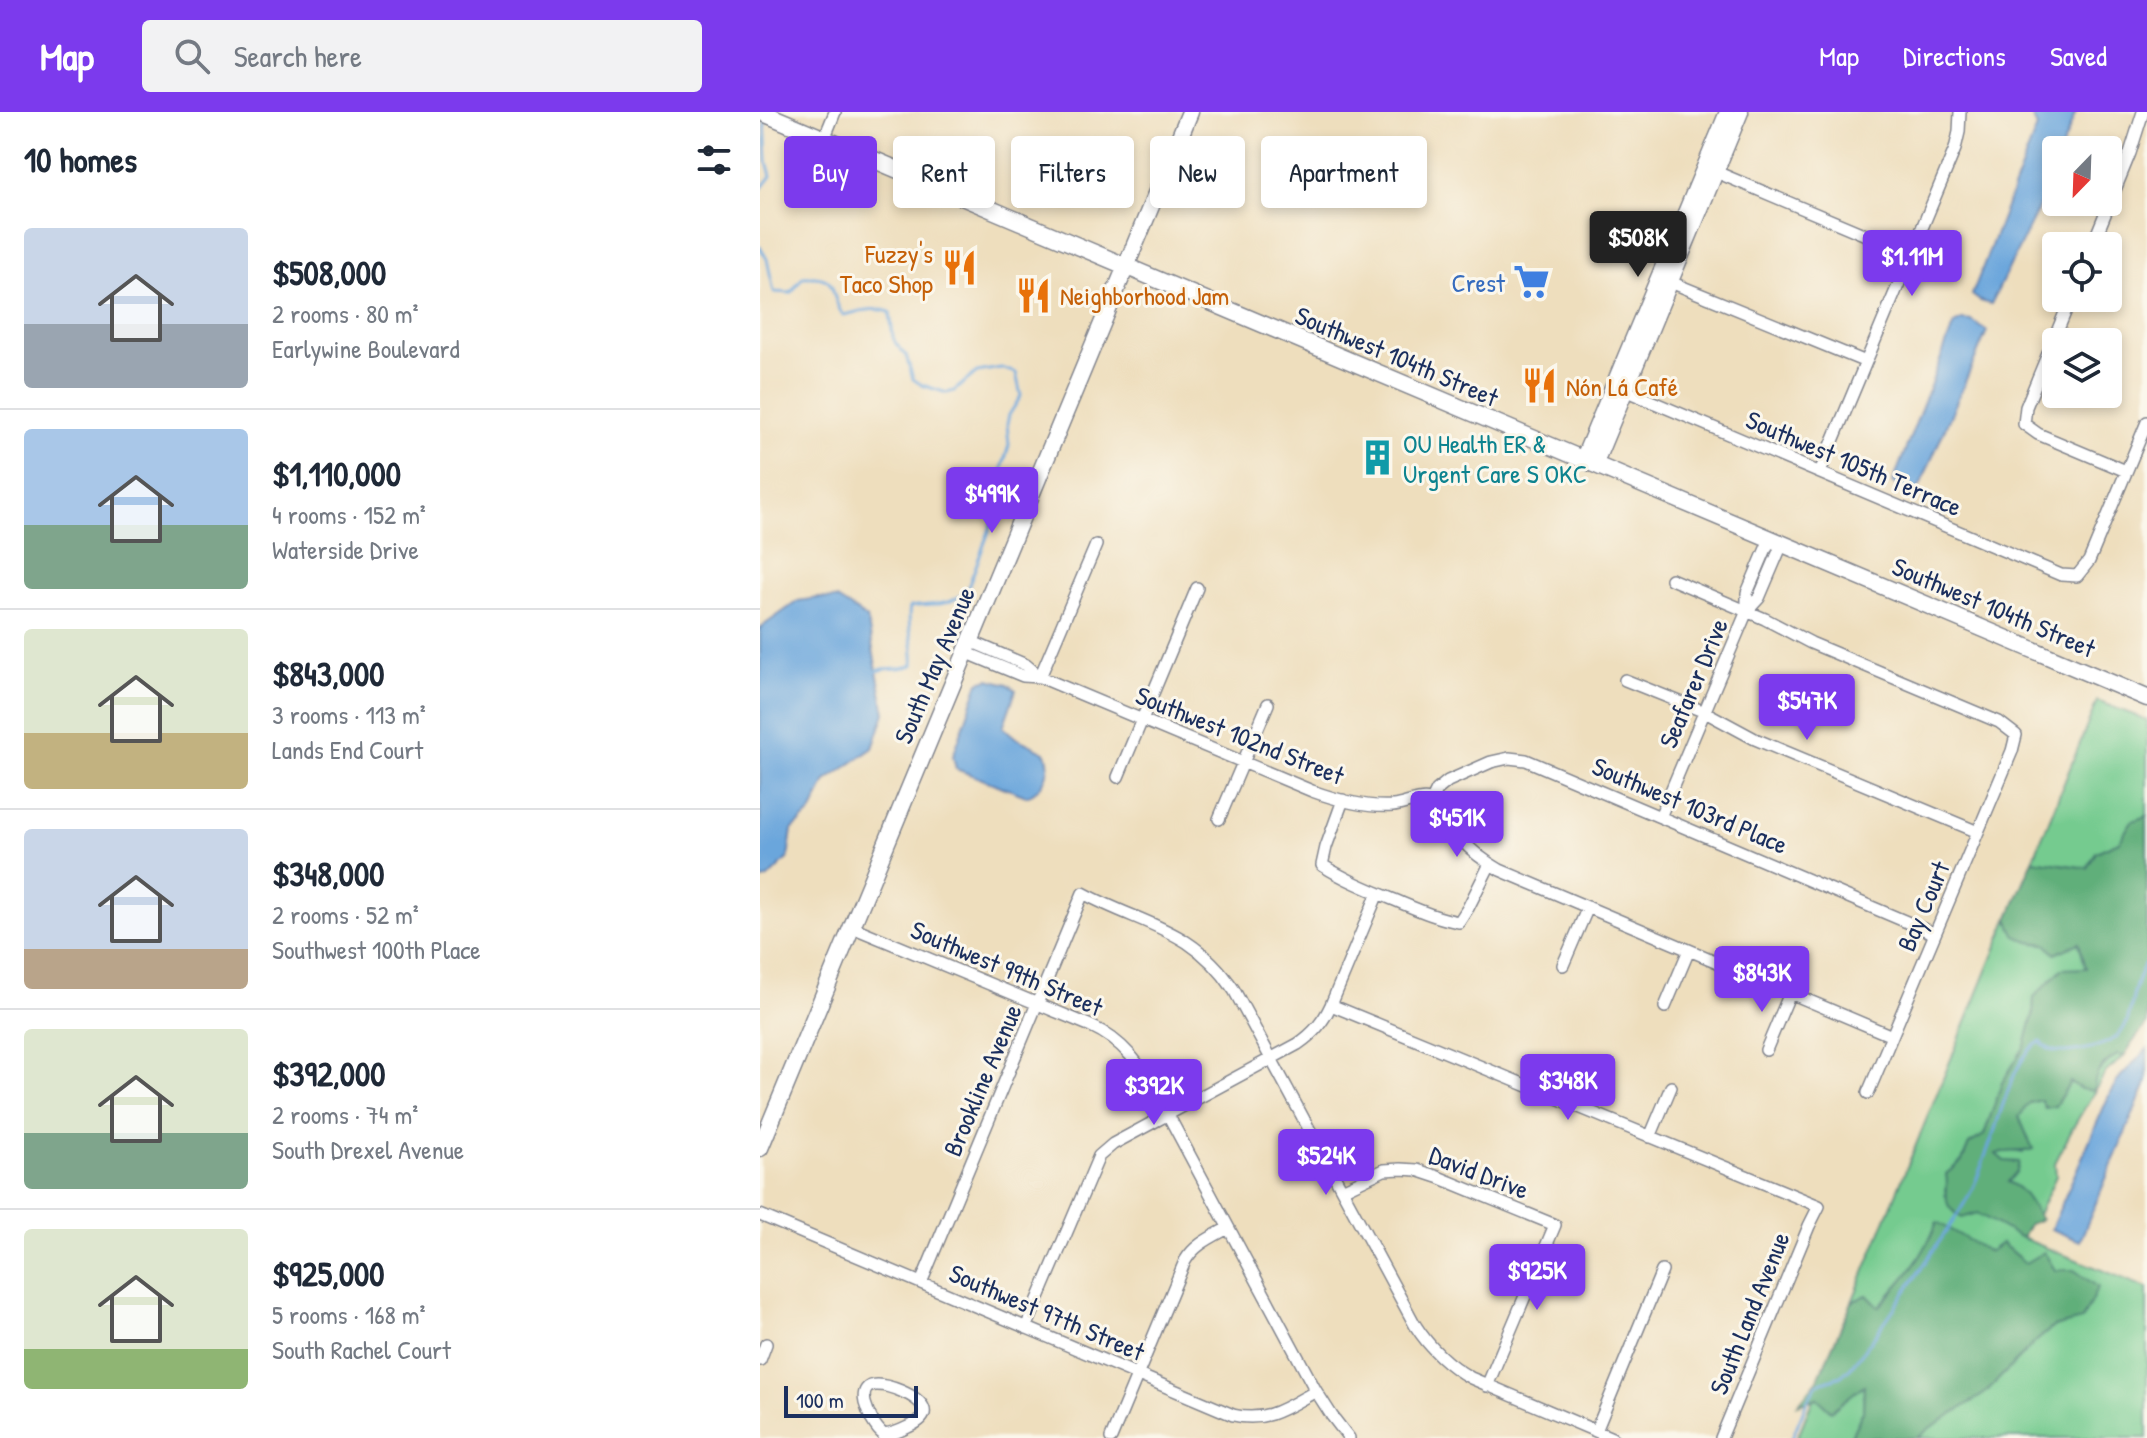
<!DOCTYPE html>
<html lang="en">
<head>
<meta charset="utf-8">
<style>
  body { margin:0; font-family:"Patrick Hand",sans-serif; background:#f2f2f3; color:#1f2937; height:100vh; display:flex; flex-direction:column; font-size:30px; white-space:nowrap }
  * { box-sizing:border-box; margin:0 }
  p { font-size:26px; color:#747a83 }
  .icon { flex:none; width:44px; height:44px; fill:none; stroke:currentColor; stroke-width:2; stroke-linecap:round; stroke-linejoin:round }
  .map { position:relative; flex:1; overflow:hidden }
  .details { display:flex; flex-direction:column; background:#fff; width:760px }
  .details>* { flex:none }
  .banner { position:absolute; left:24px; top:24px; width:760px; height:72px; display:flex; gap:16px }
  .needle { width:52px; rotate:203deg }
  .tools { position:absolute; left:1282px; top:24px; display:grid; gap:16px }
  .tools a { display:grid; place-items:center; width:80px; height:80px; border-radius:8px; background:#fff; box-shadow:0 4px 12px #0003; font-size:40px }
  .scale { position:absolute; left:24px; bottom:20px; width:134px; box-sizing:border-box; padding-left:8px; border:4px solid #1b2f5e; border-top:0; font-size:22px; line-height:28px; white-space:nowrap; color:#1b2f5e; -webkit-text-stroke:6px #fbf7ec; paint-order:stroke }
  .price { position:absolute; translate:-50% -68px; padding:0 18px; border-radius:8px; background:#7c3aed; color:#fff; font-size:26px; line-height:52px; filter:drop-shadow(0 2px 4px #0008) }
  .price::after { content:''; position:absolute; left:50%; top:48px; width:24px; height:18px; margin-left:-12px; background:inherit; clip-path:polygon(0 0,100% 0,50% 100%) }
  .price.active { background:#222; color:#fff }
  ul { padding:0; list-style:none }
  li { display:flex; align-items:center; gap:24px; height:200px; padding:0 24px }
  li+li { border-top:2px solid #e0e1e3 }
  li span { display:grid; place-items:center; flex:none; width:224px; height:160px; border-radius:8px; color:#555 }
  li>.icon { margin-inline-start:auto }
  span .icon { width:96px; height:96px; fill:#fffc; stroke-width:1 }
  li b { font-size:34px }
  h2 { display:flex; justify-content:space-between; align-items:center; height:96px; padding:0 24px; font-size:34px }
  .tag { padding:0 28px; border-radius:8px; background:#fff; box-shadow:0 4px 12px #0003; font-size:28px; line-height:72px }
  .tag.active { background:#7c3aed; color:#fff }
  header { display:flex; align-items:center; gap:48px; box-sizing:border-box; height:112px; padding:0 40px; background:#7c3aed; color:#fff }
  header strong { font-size:38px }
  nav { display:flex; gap:44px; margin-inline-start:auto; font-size:28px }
  .search { width:560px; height:72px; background:#f2f2f3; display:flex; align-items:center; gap:20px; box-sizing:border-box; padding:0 28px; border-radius:8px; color:#747a83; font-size:30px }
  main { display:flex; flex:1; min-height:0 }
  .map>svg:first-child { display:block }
  .green { fill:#75cb8f; stroke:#487d76; stroke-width:2 }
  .forest { fill:#60af7a; stroke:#3e6f6c; stroke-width:2 }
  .water { fill:#6ba6dc; stroke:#436a9d; stroke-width:2 }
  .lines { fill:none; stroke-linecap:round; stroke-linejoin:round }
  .stream { stroke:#6ba6dc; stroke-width:3 }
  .minor-casing { stroke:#84868e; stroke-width:14 }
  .tertiary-casing { stroke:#84868e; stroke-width:17 }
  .secondary-casing { stroke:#84868e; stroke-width:19 }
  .minor { stroke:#fff; stroke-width:11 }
  .tertiary { stroke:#fff; stroke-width:14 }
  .secondary { stroke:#fff; stroke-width:16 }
  .labels { text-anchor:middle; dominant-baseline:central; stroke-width:6; stroke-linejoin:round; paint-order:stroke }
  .food-label { font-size:26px; fill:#c56008; stroke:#fbf7ec; text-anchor:start }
  .shop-label { font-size:26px; fill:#366cbe; stroke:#fbf7ec; text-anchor:end }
  .street-label { font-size:26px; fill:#1b2f5e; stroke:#fbf7ec }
  .culture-label { font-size:26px; fill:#0d838f; stroke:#fbf7ec; text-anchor:start }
</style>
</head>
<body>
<header>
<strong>Map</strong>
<div class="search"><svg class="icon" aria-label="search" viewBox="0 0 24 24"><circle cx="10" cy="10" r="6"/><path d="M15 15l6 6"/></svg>Search here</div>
<nav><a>Map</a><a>Directions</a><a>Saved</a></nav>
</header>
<main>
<section class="details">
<h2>10 homes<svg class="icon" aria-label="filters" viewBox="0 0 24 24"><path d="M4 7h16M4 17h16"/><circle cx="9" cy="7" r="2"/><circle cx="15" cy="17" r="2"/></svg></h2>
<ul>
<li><span style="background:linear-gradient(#c9d6e8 60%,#9aa5b1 0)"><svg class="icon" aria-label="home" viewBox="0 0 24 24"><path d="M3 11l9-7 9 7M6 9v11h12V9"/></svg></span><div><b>$508,000</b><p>2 rooms · 80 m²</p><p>Earlywine Boulevard</p></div></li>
<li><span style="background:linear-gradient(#a9c7e8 60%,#7fa58c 0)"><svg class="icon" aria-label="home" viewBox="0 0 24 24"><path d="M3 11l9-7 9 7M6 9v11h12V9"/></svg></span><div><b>$1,110,000</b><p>4 rooms · 152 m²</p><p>Waterside Drive</p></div></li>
<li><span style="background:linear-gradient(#dfe7d0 65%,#c2b280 0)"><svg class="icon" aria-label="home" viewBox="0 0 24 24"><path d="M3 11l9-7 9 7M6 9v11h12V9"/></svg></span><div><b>$843,000</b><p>3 rooms · 113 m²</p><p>Lands End Court</p></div></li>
<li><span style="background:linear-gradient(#c9d6e8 75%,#b9a48a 0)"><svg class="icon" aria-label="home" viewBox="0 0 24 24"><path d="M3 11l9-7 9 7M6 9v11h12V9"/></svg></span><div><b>$348,000</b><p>2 rooms · 52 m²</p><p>Southwest 100th Place</p></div></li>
<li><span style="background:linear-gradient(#dfe7d0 65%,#7fa58c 0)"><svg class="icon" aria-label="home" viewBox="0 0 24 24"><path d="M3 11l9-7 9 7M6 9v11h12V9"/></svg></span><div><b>$392,000</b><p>2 rooms · 74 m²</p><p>South Drexel Avenue</p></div></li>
<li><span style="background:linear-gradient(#dfe7d0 75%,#8fb573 0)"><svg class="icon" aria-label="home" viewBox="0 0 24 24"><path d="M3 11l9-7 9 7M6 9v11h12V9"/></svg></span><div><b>$925,000</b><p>5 rooms · 168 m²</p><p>South Rachel Court</p></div></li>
</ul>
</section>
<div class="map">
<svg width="1387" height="1326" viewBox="0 0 1387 1326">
  <rect width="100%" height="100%" fill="#fbf7ec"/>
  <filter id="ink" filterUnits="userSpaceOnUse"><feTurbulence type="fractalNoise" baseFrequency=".0125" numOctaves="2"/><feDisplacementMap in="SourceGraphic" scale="16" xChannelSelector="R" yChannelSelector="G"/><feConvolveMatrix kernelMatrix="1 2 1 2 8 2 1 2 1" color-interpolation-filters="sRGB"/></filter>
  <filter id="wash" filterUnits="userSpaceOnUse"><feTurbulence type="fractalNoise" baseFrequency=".006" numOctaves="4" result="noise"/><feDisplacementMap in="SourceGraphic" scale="32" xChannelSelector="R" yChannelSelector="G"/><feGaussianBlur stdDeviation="1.8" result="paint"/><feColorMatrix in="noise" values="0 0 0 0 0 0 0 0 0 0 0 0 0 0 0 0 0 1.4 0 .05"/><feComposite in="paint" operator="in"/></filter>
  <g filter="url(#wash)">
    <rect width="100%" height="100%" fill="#eedebd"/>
    <!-- green -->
    <path class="green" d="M1337 589 1387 608V704L1372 709 1359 730 1336 740 1327 756 1273 748Z
      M1248 807C1251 812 1254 821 1258 824 1274 837 1301 831 1319 830L1326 857H1302L1274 885 1273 903 1265 934 1242 971 1224 1023 1209 1032 1202 1049 1186 1062 1188 1071 1185 1083 1262 1126 1387 1176V1326H1157L1171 1315 1224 1282 1274 1231 1293 1215 1322 1207 1295 1158 1265 1151 1241 1131 1229 1140 1177 1111C1165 1144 1142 1170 1118 1195L1107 1183 1092 1190Z
      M1357 943 1365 944 1346 960 1314 1014 1295 1051 1296 1064 1278 1103 1248 1070 1244 1049 1235 1042 1249 1038 1263 1041 1265 1021 1259 1004 1269 991 1281 988 1295 994 1310 970 1321 977C1335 966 1343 952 1357 943Z
      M1104 1272 1103 1299 1090 1326H1037L1053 1287 1057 1285 1071 1299Z"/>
    <!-- forest -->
    <path class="forest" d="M1387 704V911L1371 933 1365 944 1357 943C1342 952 1334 960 1334 979L1321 977 1310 970 1295 994 1285 996 1281 988 1269 991 1259 1005 1273 1037C1260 1042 1249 1037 1236 1042L1244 1049 1259 1050 1257 1059 1248 1070C1266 1078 1270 1092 1281 1108L1269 1112 1262 1126 1217 1101 1202 1106C1178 1091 1190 1083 1186 1062L1202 1049 1209 1032 1224 1023 1242 971 1265 934 1273 903 1274 885 1302 857 1326 856 1319 831 1295 842 1286 832 1270 830 1256 824 1248 807 1273 748 1327 756 1336 740 1359 730 1372 709Z
      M1177 1110 1229 1140 1241 1131 1265 1151 1284 1140 1295 1158H1314L1338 1175 1322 1208 1293 1215 1274 1231 1224 1282 1171 1315 1157 1326H1090L1103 1299 1104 1273 1071 1299 1057 1286 1038 1292 1058 1267 1092 1190 1107 1183 1119 1195C1143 1169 1165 1144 1177 1110Z"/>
    <!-- water -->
    <path class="water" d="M1270 0H1316L1301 38H1296V51L1277 99 1231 192 1220 189 1212 183 1277 15Z
      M1202 208 1212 209 1227 219 1161 372 1156 380C1146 382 1140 376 1133 370L1194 212Z
      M58 486 77 487 107 506 125 601 113 636 66 669 51 701 32 718 28 746 8 766 0 769V516L38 489Z
      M229 567 248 572 256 578 243 615 256 626 285 640C294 656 283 679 266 684L196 657 193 644 219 570Z
      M1387 937V969L1320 1129 1291 1117 1350 981 1360 965Z"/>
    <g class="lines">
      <!-- stream -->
      <path class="stream" d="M0 78 11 64 7 49 5 7
        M0 135 7 147 14 180 31 181 43 165C83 163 66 179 83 203 99 200 115 194 130 200L133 225 136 232 146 243 153 267 162 273 187 281 194 279 217 260 241 256 256 261 261 284 249 303 247 312 249 333 240 364 235 403 207 478C191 495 172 492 150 495 146 515 155 533 153 553 140 559 125 553 113 561
        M1032 1326 1048 1287 1057 1272 1081 1264 1090 1256C1120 1219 1146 1180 1172 1140 1187 1118 1203 1097 1214 1073 1220 1060 1224 1046 1230 1032 1239 1008 1255 939 1281 930 1289 941 1302 941 1315 939 1387 929 1359 897 1387 847"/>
    </g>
  </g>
  <g filter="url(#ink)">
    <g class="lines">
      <defs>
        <path id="minor" d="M64 27 75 0
          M949 57 1151 142
          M1332 134 1370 41 1383 0
          M903 167 1106 250
          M1311 186 1266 295 1264 312 1278 322 1366 359
          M862 277 1301 463 1317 464 1329 449 1387 310
          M1060 360 1195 37 1199 20 1200 0
          M911 467 1005 507 1051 531 1239 610 1256 623 1252 639 1108 981
          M987 499V481L1010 427
          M210 529 266 553 280 565 552 679C577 688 606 696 633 694 645 693 658 685 670 688 682 691 693 717 701 727 712 740 726 750 740 758L1132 924
          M205 540 263 564 279 565
          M280 565 336 433
          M865 568 945 600 995 627 1218 720
          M358 665 437 476
          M583 688 566 735 562 753C584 767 608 777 632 787 654 796 675 806 699 810L708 796 730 752
          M672 688 677 678 688 669 731 650 749 646 766 648 1175 822
          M900 705 987 499 999 486 1022 432
          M459 707 508 592
          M92 815 331 914C364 929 381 954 398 984L556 1279 572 1304 589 1326
          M803 853 828 795
          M571 893 1059 1094 1049 1114 961 1326
          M905 895 929 838
          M1006 938 1030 881
          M890 1025 911 975
          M582 1078 624 1058 641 1057 657 1058 678 1065 795 1113 727 1274
          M0 1103 473 1303C508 1311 527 1295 556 1279
          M161 1171 323 781C384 814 432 815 474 878L655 1213C669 1235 687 1253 711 1266L852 1326
          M266 1216 339 1044 353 1032 538 932C554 921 563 910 571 893L618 781
          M0 1248 6 1232
          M836 1319 902 1159
          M124 1323C133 1322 140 1319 148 1315 177 1302 162 1288 141 1279 129 1274 99 1264 105 1291 108 1302 115 1316 124 1323V1326
          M351 1326 425 1149C435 1132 452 1125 468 1116"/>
        <path id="tertiary" d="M822 348 967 0
          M835 353 981 0"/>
        <path id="secondary" d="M1 0 1387 586
          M0 1036 430 0"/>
      </defs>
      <!-- minor casing -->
      <use href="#minor" class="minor-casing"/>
      <!-- tertiary casing -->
      <use href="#tertiary" class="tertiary-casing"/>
      <!-- secondary casing -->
      <use href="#secondary" class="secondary-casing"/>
      <!-- minor -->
      <use href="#minor" class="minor"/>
      <!-- tertiary -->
      <use href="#tertiary" class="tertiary"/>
      <!-- secondary -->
      <use href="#secondary" class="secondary"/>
    </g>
  </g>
  <!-- icons -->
  <defs>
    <symbol id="restaurant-bare" viewBox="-9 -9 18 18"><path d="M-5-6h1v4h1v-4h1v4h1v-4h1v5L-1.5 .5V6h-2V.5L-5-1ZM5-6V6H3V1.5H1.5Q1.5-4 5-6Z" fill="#e8710a" stroke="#fbf7ec" stroke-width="2.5" paint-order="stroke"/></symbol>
    <symbol id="supermarket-bare" viewBox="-9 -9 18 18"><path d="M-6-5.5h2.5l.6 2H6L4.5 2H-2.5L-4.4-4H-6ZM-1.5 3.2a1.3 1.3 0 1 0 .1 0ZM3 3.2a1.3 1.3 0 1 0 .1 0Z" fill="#3f7fe0" stroke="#fbf7ec" stroke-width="2.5" paint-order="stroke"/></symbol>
    <symbol id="building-bare" viewBox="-9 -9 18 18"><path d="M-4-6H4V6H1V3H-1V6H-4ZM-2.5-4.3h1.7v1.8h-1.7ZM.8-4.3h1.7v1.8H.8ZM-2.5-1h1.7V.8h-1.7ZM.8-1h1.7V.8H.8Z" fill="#0f9aa8" stroke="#fbf7ec" stroke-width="2.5" paint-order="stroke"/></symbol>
  </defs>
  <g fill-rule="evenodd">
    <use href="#restaurant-bare" x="174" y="130" width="51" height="51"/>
    <use href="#supermarket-bare" x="746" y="144" width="51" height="51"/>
    <use href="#restaurant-bare" x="248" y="158" width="51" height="51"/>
    <use href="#restaurant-bare" x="754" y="248" width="51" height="51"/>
    <use href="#building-bare" x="592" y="320" width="51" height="51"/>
  </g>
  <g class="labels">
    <!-- food labels -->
    <g class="food-label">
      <text x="173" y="141" text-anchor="end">Fuzzy's<tspan x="173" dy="30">Taco Shop</tspan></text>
      <text x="300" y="183">Neighborhood Jam</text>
      <text x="806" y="274">Nón Lá Café</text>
    </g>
    <!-- shop labels -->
    <g class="shop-label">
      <text x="745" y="170">Crest</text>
    </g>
    <!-- street labels -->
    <g class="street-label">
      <text transform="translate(637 244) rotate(23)">Southwest 104th Street</text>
      <text transform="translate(1094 351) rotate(23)">Southwest 105th Terrace</text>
      <text transform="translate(1234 495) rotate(23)">Southwest 104th Street</text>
      <text transform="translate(174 553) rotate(-67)">South May Avenue</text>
      <text transform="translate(933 571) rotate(-67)">Seafarer Drive</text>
      <text transform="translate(480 623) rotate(22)">Southwest 102nd Street</text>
      <text transform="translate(930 693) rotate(23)">Southwest 103rd Place</text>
      <text transform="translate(1163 794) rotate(-67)">Bay Court</text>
      <text transform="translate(247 856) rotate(23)">Southwest 99th Street</text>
      <text transform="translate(222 968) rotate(-67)">Brookline Avenue</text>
      <text transform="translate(719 1060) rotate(21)">David Drive</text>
      <text transform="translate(287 1200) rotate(23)">Southwest 97th Street</text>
      <text transform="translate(989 1201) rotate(-68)">South Land Avenue</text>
    </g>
    <!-- culture labels -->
    <g class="culture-label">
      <text x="643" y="331">OU Health ER &amp;<tspan x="643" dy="30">Urgent Care S OKC</tspan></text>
    </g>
  </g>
</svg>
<div class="tools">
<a><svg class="needle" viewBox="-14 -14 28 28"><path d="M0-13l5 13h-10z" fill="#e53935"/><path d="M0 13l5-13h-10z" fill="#747a83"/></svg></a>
<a><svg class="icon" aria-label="locate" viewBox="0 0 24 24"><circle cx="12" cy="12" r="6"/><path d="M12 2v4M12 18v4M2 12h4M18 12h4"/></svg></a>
<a><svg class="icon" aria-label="layers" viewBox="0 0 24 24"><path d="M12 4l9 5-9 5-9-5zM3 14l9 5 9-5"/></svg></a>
</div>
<div class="scale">100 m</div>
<b class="price active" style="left:878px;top:167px">$508K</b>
<b class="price" style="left:1152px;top:186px">$1.11M</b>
<b class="price" style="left:232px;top:423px">$499K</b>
<b class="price" style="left:1047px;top:630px">$547K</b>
<b class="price" style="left:697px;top:747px">$451K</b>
<b class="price" style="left:1002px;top:902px">$843K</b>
<b class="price" style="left:808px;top:1010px">$348K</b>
<b class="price" style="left:394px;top:1015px">$392K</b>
<b class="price" style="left:566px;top:1085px">$524K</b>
<b class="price" style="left:777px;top:1200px">$925K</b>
<div class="banner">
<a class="tag active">Buy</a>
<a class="tag">Rent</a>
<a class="tag">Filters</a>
<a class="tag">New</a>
<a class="tag">Apartment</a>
</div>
</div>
</main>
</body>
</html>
